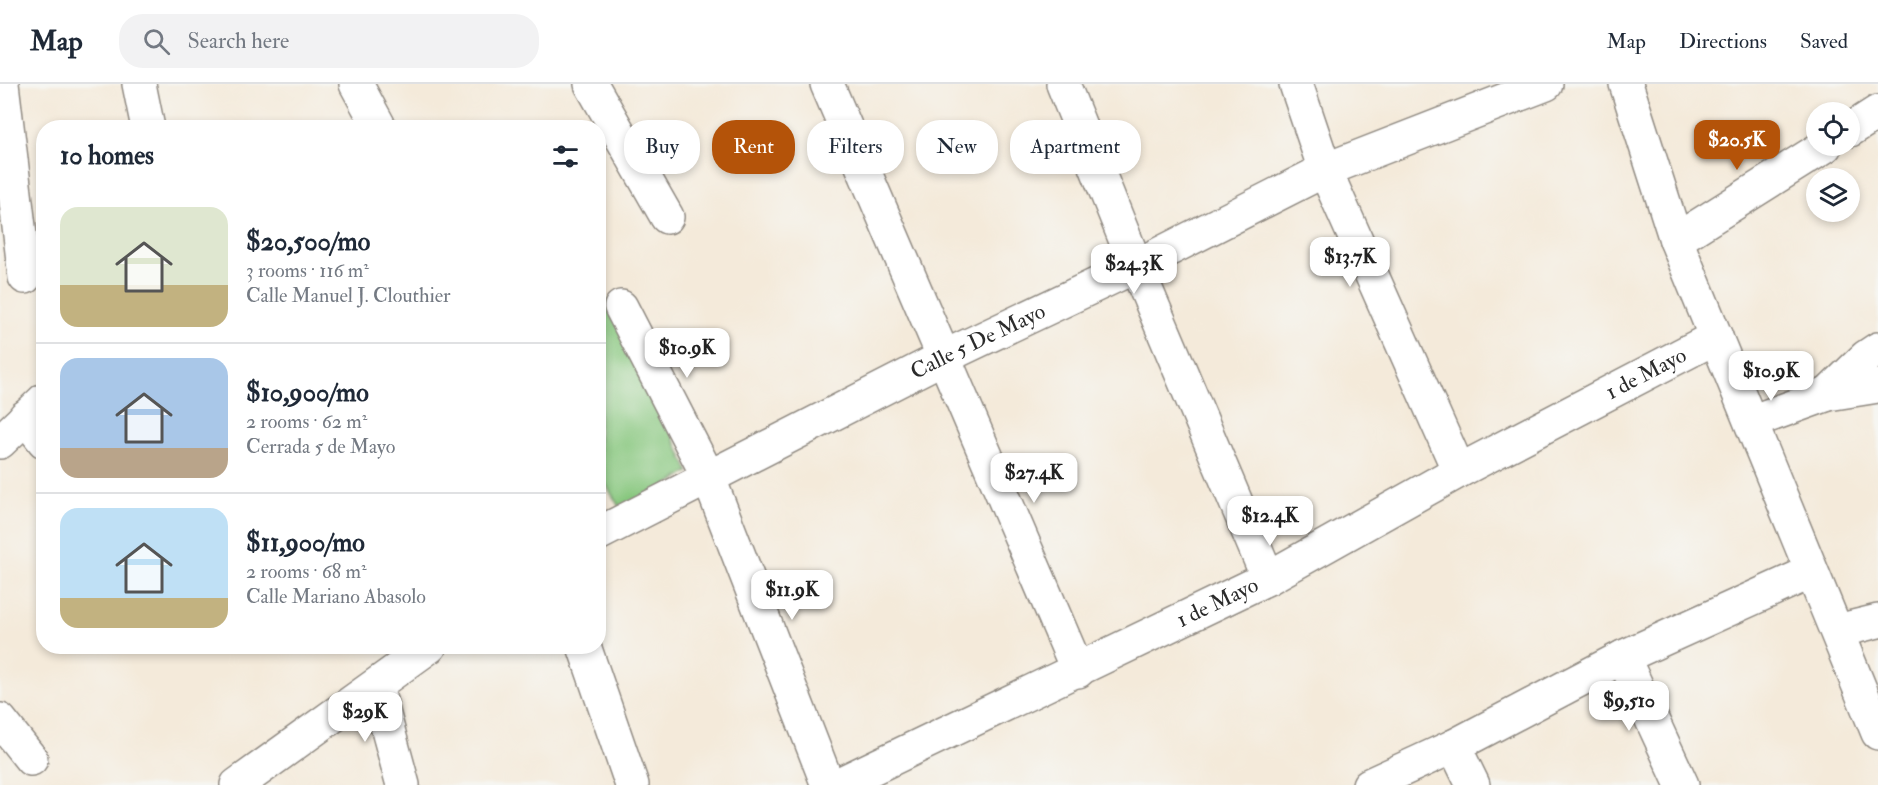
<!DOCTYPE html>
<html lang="en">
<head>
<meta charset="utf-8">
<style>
  body { margin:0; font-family:"IM FELL Double Pica",serif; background:#f2f2f3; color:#1f2937; height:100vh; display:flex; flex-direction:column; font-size:22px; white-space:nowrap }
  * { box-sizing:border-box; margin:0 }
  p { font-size:20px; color:#747a83 }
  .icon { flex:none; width:33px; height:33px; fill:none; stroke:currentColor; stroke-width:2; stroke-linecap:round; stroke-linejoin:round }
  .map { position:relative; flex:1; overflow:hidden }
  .details { position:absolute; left:36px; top:36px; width:570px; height:534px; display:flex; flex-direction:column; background:#fff; border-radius:24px; box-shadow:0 3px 9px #0003 }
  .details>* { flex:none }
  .hud { position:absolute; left:624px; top:36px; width:570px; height:54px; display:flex; gap:12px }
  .controls { position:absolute; left:1806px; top:18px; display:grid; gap:12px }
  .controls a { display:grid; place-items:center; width:54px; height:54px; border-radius:50%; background:#fff; box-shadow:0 3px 9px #0003; font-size:30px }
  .price { position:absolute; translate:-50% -51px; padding:0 14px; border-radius:12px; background:#fff; color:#222; font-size:20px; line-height:39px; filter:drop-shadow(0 2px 3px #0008) }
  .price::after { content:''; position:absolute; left:50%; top:36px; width:18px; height:14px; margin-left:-9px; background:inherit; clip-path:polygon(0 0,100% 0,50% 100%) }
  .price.active { background:#b45309; color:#fff }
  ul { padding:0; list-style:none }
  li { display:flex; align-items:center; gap:18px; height:150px; padding:0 24px }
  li+li { border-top:2px solid #e0e1e3 }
  li span { display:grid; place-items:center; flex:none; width:168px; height:120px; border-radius:18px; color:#555 }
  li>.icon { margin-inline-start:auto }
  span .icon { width:72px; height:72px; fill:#fffc; stroke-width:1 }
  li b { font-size:26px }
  h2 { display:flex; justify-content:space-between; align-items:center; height:72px; padding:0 24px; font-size:26px }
  .pill { padding:0 21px; border-radius:24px; background:#fff; box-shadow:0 3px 9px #0003; font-size:21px; line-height:54px }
  .pill.active { background:#b45309; color:#fff }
  header { display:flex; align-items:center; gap:36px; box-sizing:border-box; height:84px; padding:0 30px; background:#fff; border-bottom:2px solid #e0e1e3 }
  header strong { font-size:28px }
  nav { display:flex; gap:33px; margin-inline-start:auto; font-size:21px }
  .search { width:420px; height:54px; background:#f2f2f3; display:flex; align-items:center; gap:15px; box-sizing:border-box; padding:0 21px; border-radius:24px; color:#747a83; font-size:22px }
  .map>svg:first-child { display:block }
  .green { fill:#88c77f; stroke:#5a7955; stroke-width:1.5 }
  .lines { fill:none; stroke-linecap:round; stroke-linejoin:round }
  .minor-casing { stroke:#908a82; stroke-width:36 }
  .minor { stroke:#fff; stroke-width:33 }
  .labels { text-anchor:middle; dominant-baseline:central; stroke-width:6; stroke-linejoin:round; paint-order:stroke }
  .street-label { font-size:22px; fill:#2b2b2b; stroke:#f6f6f2 }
</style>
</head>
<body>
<header>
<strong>Map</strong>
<div class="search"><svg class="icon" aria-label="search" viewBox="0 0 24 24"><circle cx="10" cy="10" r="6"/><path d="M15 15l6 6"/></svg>Search here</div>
<nav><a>Map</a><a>Directions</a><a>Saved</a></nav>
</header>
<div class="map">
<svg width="1878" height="701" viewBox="0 0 1878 701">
  <rect width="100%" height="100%" fill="#f6f6f2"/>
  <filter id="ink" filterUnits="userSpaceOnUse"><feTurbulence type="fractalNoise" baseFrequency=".0167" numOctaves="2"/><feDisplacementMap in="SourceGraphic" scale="12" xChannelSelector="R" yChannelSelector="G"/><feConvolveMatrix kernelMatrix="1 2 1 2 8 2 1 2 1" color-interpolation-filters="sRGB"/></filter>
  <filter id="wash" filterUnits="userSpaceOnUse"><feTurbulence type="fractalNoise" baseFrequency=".008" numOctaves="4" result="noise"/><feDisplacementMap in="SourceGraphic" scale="24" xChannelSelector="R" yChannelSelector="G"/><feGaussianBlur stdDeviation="1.35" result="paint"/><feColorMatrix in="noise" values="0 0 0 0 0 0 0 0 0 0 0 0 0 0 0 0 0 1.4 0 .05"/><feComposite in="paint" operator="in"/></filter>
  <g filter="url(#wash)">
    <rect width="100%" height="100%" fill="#f4eada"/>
    <!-- green -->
    <path class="green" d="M612 215 689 388 622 428 599 389 598 222Z"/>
  </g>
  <g filter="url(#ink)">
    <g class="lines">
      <defs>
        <g id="minor">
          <path d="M2 0 25 193"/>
          <path d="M139 0 148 44"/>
          <path d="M356 0 380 44"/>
          <path d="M591 0 667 133"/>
          <path d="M827 0 1078 587"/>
          <path d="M1063 0 1136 182 1268 494"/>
          <path d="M1296 0 1325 86 1459 387"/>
          <path d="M1626 0 1676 156 1878 649"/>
          <path d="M1850 46 1878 28"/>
          <path d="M1676 156 1825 62"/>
          <path d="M621 223 708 392 828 701"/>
          <path d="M1828 310 1866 273 1878 265"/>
          <path d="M25 333 44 357"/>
          <path d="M1751 338 1828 310 1878 302"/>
          <path d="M0 358 44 316"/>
          <path id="s1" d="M598 450 944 273 1136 182 1325 86 1546 0"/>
          <path d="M1837 547 1878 537"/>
          <path d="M584 562 632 701"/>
          <path d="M1623 573 1682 701"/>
          <path d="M376 602 403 701"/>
          <path d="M0 636 31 675"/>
          <path d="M1454 662 1473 701"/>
          <path d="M237 701 430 562"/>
          <path id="s2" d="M837 701 1268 494 1459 387 1716 253"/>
          <path d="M1369 701 1454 662 1623 573 1811 488"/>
        </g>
      </defs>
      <!-- minor casing -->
      <use href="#minor" class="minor-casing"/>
      <!-- minor -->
      <use href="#minor" class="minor"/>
    </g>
  </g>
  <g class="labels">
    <!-- street labels -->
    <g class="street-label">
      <text stroke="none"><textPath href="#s1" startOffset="426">Calle 5 De Mayo</textPath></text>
      <text stroke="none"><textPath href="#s2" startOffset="908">1 de Mayo</textPath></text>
      <text stroke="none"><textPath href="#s2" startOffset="422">1 de Mayo</textPath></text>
    </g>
  </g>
</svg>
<div class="controls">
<a><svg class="icon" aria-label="locate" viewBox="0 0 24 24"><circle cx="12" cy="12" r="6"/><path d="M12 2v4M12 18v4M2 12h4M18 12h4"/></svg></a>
<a><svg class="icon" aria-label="layers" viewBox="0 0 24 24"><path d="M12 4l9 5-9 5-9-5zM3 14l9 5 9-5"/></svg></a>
</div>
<b class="price active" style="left:1737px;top:87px">$20.5K</b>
<b class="price" style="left:1350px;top:204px">$13.7K</b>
<b class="price" style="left:1134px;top:211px">$24.3K</b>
<b class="price" style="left:687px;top:295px">$10.9K</b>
<b class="price" style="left:1771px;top:318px">$10.9K</b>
<b class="price" style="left:1034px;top:420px">$27.4K</b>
<b class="price" style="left:1270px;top:463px">$12.4K</b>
<b class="price" style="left:792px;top:537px">$11.9K</b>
<b class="price" style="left:1629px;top:648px">$9,510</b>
<b class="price" style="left:365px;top:659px">$29K</b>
<div class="hud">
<a class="pill">Buy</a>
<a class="pill active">Rent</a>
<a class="pill">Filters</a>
<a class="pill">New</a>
<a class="pill">Apartment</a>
</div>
<section class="details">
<h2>10 homes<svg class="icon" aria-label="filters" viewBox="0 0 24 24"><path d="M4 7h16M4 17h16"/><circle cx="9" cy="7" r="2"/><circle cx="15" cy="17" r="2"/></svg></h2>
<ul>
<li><span style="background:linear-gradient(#dfe7d0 65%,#c2b280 0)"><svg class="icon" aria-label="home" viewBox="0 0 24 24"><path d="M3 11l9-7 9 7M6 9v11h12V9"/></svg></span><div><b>$20,500/mo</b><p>3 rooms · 116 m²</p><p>Calle Manuel J. Clouthier</p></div></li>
<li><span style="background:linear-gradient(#a9c7e8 75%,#b9a48a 0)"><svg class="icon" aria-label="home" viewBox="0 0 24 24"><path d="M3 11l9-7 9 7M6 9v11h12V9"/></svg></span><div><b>$10,900/mo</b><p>2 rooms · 62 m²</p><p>Cerrada 5 de Mayo</p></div></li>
<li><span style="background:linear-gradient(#bfe0f5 75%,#c2b280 0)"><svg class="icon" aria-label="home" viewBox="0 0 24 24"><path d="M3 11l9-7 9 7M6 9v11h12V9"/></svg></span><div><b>$11,900/mo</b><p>2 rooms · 68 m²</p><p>Calle Mariano Abasolo</p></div></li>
</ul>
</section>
</div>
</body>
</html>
